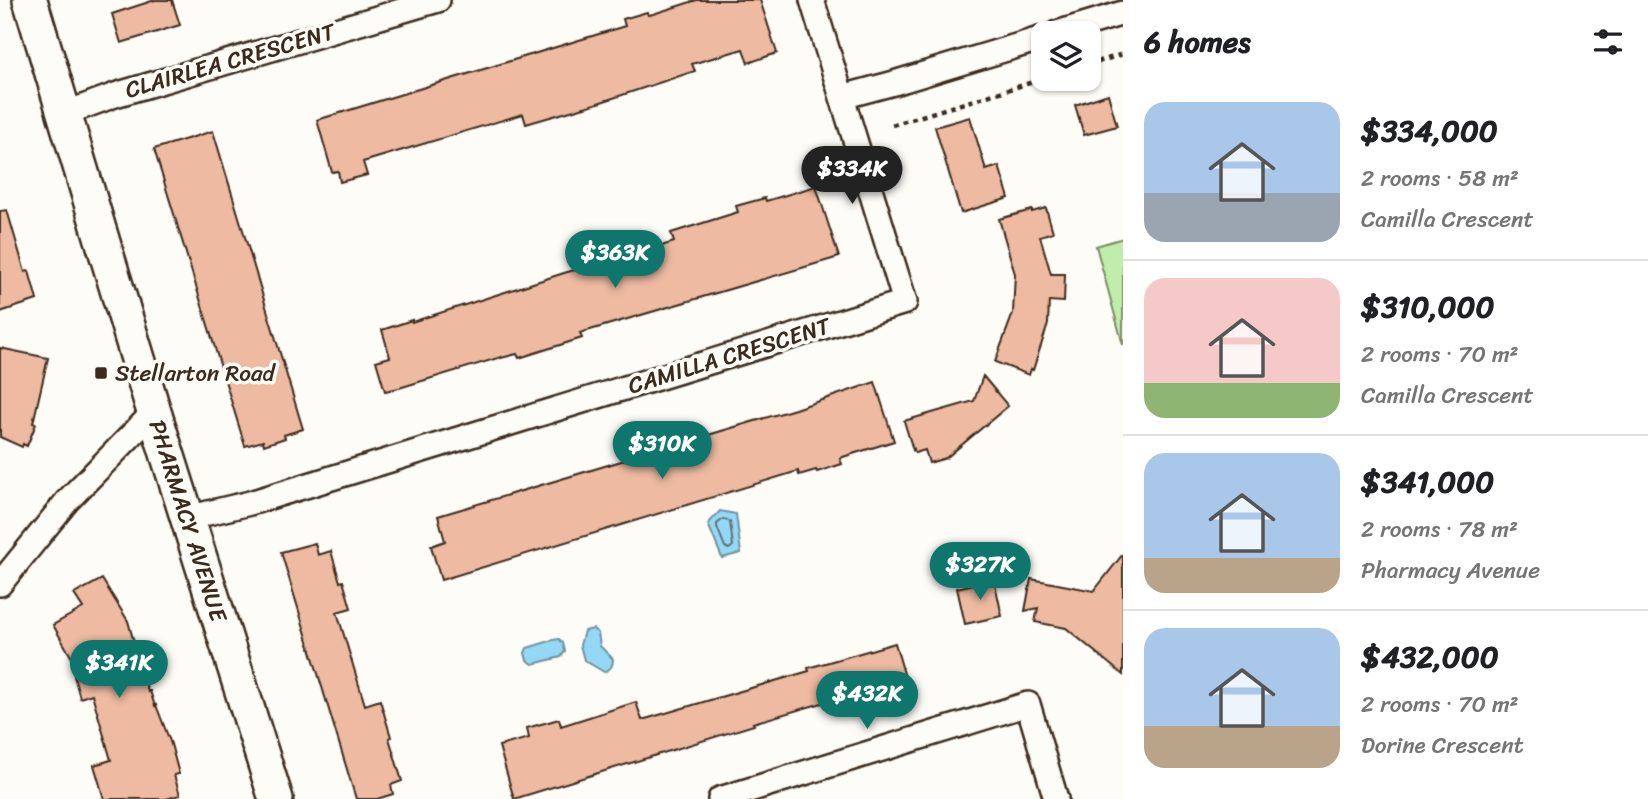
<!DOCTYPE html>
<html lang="en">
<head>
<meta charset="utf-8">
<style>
  body { margin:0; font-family:Sriracha,sans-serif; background:#f2f2f2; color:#202124; height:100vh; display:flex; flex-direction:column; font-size:26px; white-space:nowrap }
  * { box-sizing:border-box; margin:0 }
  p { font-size:23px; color:#757577 }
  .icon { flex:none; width:38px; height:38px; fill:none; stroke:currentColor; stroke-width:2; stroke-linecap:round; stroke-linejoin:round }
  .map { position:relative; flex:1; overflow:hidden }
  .panel { display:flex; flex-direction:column; background:#fff; width:525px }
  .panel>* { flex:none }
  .fabs { position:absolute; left:1031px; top:21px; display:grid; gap:14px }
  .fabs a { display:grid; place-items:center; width:70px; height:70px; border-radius:14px; background:#fff; box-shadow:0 2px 5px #0004; font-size:35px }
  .price { position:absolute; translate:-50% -60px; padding:0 16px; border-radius:24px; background:#0f766e; color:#fff; font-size:23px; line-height:46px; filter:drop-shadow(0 2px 4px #0008) }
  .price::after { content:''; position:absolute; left:50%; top:42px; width:21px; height:16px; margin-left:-10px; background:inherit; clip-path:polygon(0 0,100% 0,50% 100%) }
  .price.selected { background:#222; color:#fff }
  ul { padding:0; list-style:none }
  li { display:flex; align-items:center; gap:21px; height:175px; padding:0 21px }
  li+li { border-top:2px solid #e0e0e0 }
  li span { display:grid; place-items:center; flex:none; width:196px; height:140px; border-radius:21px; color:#555 }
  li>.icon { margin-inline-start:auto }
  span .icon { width:84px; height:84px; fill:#fffc; stroke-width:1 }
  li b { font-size:30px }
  h2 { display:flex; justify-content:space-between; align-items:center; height:84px; padding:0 21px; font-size:30px }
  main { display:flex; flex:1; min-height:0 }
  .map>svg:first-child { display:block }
  .green { fill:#c0edab; stroke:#7e8c64; stroke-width:2 }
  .water { fill:#94d8f6; stroke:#7092a0; stroke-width:2 }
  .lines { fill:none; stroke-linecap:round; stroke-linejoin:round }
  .shore { stroke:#5f7074; stroke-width:2 }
  .building { fill:#eebaa1; stroke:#3b2a1e; stroke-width:2 }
  .street-casing { stroke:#3b2a1e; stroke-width:28 }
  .secondary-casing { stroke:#3b2a1e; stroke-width:38 }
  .path { stroke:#3b2a1e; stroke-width:4.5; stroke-dasharray:5 5; stroke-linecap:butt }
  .street { stroke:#fdfcf7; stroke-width:23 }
  .secondary { stroke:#fdfcf7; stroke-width:33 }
  .poi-dot { fill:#3b2a1e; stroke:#fdfcf7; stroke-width:2.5 }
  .labels { text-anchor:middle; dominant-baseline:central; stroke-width:7; stroke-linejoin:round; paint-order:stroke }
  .street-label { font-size:23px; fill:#3b2a1e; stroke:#fdfcf7 }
  .poi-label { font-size:23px; fill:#3b2a1e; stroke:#fdfcf7; text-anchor:start }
</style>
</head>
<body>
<main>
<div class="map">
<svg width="1123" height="799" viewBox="0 0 1123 799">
  <rect width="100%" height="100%" fill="#fdfcf7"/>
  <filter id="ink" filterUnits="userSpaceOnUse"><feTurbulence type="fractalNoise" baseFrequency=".0143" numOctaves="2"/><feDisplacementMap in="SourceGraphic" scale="14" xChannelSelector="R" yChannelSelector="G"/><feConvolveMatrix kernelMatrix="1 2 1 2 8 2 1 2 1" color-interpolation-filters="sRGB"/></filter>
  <g filter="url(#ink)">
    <!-- green -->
    <path class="green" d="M1123 238V345L1096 246Z"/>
    <!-- water -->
    <path class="water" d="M720 511 736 514 741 553 722 558 708 524Z
      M593 629 598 633 600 646 613 659C613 666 611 669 604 672L584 660 580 645 584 631Z
      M559 639 563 643 565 651 561 657 533 664 527 660 525 653 527 648 553 640Z"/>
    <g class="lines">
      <!-- shore -->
      <path class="shore" d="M723 519 727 520 730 522 733 546 729 549 725 547 717 527V524Z"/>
    </g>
    <!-- building -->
    <path class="building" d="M155 0H172L180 25 121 43 112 14Z
      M697 0H760L777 53 748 63 743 49 692 64 695 71 595 104 526 124 523 114 363 162 367 175 340 182 338 171 332 172 317 120 625 26 623 19 647 12 648 15 653 14Z
      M1108 94 1117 126 1084 135 1075 105Z
      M970 117 986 170 999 166 1009 198 961 213 935 127Z
      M213 131 303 429 284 435 285 438 264 445 263 441 245 446 154 149Z
      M816 186 839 257 580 333 582 338 519 358 517 354 501 358V357L399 388 385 391 376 361 390 357 382 330 412 320V322L564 273 616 258V260L674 242 671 233 738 212 736 206 765 198 766 201Z
      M1046 208 1053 232 1040 236 1051 274H1065L1064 302 1049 301 1048 324 1033 370 1031 369 1029 375 995 362 1013 313 1015 274 999 219 1032 210V212Z
      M7 210 25 272 29 271 37 300 0 312V211Z
      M0 348 48 358 33 423 36 424 27 446 23 444 22 447 0 437Z
      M983 376 1008 406 946 458 929 463 925 450 915 453 914 449 913 450 904 421 974 401Z
      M875 382 894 441 843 457 840 459 842 464 817 472 816 470 799 475 798 471 441 580 431 546 445 541 438 516 795 409Z
      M315 543 318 555 331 551 340 582 343 581 351 608 337 612 365 705 380 700 391 737 389 738 402 781 391 785 393 794 377 799H356L281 552Z
      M1123 554V675L1066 628 1035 622 1038 608 1025 611 1031 579 1094 591Z
      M102 579 128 621 148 692 150 691 155 706 156 705 171 744 179 774 174 775 180 795 166 799H104L94 765 111 760 92 694 80 698 74 676 81 674 53 625 83 608 74 594Z
      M994 579 1002 616 965 624 957 588Z
      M895 643 905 677 890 682 891 686 837 703 836 699 753 723 754 725 514 799 499 746 529 738 527 728 559 719 561 726 636 702 642 720 809 671 808 668Z"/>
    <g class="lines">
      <defs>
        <path id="street" d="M1057 33 1123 13
          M842 97 894 83 1043 38
          M64 114 115 95 438 0
          M187 518 250 503 905 302 812 0
          M0 584 67 501 154 412
          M720 799 1028 704 1056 799"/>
        <g id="secondary">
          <path id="s1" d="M30 0 154 412 276 799"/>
        </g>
      </defs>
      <!-- street casing -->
      <use href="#street" class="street-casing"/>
      <!-- secondary casing -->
      <use href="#secondary" class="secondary-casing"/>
      <!-- path -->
      <path class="path" d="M1088 65 1123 54
        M892 125 1043 79"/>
      <!-- street -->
      <use href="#street" class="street"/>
      <!-- secondary -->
      <use href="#secondary" class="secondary"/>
    </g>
  </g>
  <!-- markers -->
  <rect class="poi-dot" x="94" y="366" width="14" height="14" rx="3.5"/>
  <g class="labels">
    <!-- street labels -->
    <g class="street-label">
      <text transform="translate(230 61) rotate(-16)">CLAIRLEA CRESCENT</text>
      <text transform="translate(729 356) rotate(-17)">CAMILLA CRESCENT</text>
      <text stroke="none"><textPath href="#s1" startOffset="544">PHARMACY AVENUE</textPath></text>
    </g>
    <!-- poi labels -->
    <g class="poi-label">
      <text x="115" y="373">Stellarton Road</text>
    </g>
  </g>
</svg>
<div class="fabs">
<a><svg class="icon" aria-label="layers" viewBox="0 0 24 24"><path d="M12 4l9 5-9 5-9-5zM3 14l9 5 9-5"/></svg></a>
</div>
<b class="price selected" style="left:852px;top:206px">$334K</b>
<b class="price" style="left:615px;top:290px">$363K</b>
<b class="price" style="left:662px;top:481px">$310K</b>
<b class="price" style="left:980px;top:602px">$327K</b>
<b class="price" style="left:119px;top:700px">$341K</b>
<b class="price" style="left:867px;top:731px">$432K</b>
</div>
<section class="panel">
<h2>6 homes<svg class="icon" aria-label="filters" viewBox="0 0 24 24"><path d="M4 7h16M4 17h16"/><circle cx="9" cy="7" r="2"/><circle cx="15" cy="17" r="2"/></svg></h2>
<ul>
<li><span style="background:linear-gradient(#a9c7e8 65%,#9aa5b1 0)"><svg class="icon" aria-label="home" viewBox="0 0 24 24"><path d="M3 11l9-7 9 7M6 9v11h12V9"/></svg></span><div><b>$334,000</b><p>2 rooms · 58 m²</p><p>Camilla Crescent</p></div></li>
<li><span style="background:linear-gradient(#f6c9c9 75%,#8fb573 0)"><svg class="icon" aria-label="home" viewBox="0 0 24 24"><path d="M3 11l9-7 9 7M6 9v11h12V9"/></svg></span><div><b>$310,000</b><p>2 rooms · 70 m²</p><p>Camilla Crescent</p></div></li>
<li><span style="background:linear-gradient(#a9c7e8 75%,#b9a48a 0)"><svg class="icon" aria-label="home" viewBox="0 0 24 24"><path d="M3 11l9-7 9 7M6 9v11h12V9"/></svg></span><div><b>$341,000</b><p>2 rooms · 78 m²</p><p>Pharmacy Avenue</p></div></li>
<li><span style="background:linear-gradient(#a9c7e8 70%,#b9a48a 0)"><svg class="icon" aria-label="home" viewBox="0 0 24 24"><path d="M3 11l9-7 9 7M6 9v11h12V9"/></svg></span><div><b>$432,000</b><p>2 rooms · 70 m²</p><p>Dorine Crescent</p></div></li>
</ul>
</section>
</main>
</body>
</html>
